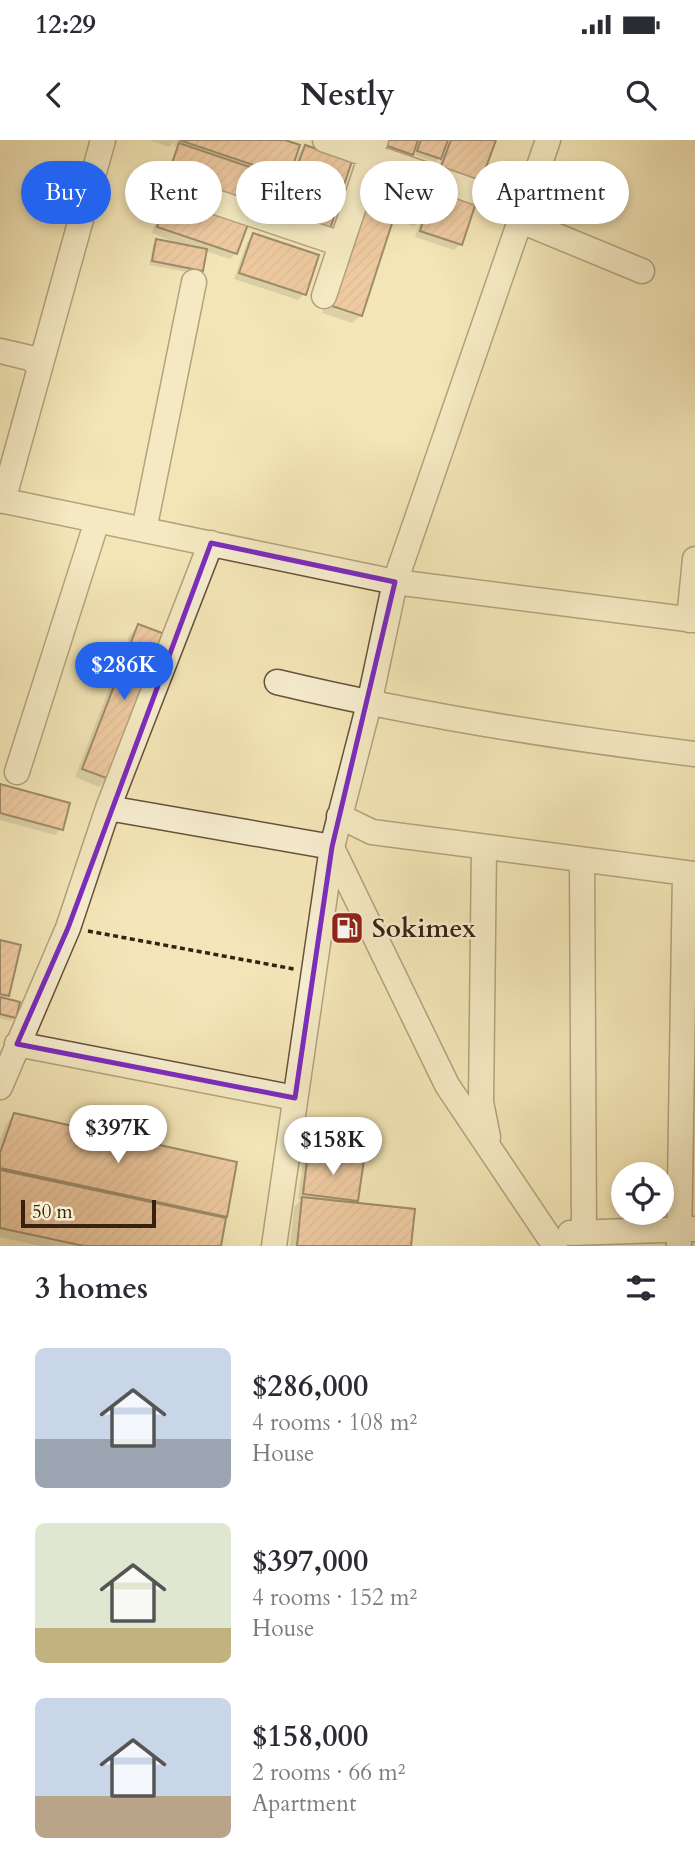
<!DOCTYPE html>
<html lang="en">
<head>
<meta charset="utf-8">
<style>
  body { margin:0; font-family:Cardo,serif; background:#f2f2f3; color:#2b2b33; height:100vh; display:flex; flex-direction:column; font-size:26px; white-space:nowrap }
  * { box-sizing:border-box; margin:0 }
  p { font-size:23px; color:#7c7c81 }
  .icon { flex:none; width:38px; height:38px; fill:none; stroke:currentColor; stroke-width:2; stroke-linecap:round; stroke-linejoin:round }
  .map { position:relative; height:1106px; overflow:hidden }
  .drawer { display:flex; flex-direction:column; background:#fff; flex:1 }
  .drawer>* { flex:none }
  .top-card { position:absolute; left:21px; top:21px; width:654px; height:63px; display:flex; gap:14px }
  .controls { position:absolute; left:611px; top:1022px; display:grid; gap:14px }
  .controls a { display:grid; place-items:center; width:63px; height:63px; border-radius:50%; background:#fff; box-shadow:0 4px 10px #0003; font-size:35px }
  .scale { position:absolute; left:21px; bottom:18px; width:135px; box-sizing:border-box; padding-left:7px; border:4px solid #382110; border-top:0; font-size:19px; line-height:24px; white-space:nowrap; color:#382110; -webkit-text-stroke:5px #f7eed0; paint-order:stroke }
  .price { position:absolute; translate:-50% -60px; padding:0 16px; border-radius:24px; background:#fff; color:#222; font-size:23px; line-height:46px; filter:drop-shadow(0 2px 4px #0008) }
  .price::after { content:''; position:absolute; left:50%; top:42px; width:21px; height:16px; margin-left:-10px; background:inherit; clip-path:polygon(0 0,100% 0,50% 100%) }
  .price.active { background:#2563eb; color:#fff }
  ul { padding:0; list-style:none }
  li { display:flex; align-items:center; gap:21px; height:175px; padding:0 35px }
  li span { display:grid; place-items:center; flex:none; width:196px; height:140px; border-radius:10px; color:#555 }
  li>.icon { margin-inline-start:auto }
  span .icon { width:84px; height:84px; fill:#fffc; stroke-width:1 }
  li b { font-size:30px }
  h2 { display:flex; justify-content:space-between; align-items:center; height:84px; padding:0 35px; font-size:30px }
  .tag { padding:0 24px; border-radius:32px; background:#fff; box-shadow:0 4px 10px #0003; font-size:24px; line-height:63px }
  .tag.active { background:#2563eb; color:#fff }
  .status { display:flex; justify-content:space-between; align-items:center; height:49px; padding:0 35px; background:#fff; direction:ltr }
  .status svg { height:19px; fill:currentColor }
  header { display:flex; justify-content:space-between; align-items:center; height:91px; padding:0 35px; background:#fff; font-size:32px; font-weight:700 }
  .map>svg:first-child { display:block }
  .shadow { fill:#0003 }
  .building { fill:url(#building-hatch); stroke:#382110; stroke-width:2 }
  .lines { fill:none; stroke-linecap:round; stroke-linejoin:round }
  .minor-casing { stroke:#67523a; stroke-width:27 }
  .path { stroke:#382110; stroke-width:3.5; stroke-dasharray:5 3.5; stroke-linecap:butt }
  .minor { stroke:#f7eed0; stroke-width:24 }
  .marked { fill:none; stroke:#7b2cbf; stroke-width:5; stroke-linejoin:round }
  .labels { text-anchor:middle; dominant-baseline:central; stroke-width:5; stroke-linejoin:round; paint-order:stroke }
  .poi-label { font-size:26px; font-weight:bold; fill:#382110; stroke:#f7eed0; text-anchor:start }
</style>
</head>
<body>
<div class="status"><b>12:29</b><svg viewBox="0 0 49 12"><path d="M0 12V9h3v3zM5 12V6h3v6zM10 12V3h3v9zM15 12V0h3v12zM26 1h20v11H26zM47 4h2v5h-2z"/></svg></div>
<header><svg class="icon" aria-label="back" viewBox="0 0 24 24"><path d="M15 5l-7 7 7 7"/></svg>Nestly<svg class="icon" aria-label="search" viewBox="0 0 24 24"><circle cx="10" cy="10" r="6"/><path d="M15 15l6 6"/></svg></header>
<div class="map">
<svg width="695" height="1106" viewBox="0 0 695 1106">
  <defs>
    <pattern id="building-hatch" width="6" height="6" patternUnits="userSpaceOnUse" patternTransform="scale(1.75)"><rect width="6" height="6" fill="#eaa988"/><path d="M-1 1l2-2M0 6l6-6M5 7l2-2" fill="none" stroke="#c99174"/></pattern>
  </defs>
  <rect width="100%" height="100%" fill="#f3e5b7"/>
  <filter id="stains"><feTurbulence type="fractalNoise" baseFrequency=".00286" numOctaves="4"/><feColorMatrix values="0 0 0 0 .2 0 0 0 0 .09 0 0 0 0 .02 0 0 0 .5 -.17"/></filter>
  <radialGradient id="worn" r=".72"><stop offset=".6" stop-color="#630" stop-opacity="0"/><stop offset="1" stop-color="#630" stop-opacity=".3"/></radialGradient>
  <!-- shadow -->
  <path class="shadow" d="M149 0H176L169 7Z
    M176 0H280L289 34 284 40 288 42 299 13 305 7 340 53 277 79 291 45 163 42 177 7 174 6Z
    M380 0H494L479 40 436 33 443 14 436 22 415 15 417 9 405 20 377 10Z
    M411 44 427 56 435 48 460 104 454 110 415 97 421 80 414 86 396 80Z
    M168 59 236 113 230 119 205 111 202 130 198 134 149 125 153 105 157 101 183 106 152 93 162 65Z
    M253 95 304 154 298 160 234 139 247 102Z
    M324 165 358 176V173L361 175 352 183 322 173Z
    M139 486 108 638 99 647 75 637 130 494Z
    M0 645 61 689 55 695 0 680Z
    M0 802 7 855 2 860 15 877 11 881 0 878Z
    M14 975 235 1023 219 1106H40L0 1097V1000L6 984Z
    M309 1014 357 1060 353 1064 409 1106H290L294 1067 301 1060 298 1059 303 1021Z"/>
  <!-- building -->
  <path class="building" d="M179 0H285L300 5 289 37Z
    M383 0H418L413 15 382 4Z
    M421 0H448L441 19 417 11Z
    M451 0H496L481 41 441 27Z
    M179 3 288 40 277 72 168 35Z
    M305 5 352 21 341 54 293 38Z
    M374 26 407 37 362 176 329 165Z
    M294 40 341 56 330 89 282 73Z
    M411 42 432 49 420 83 399 76Z
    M435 46 477 60 462 105 420 91Z
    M168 56 248 84 237 114 157 87Z
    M253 93 319 115 306 155 239 133Z
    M156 99 207 109 203 131 152 121Z
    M138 484 165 494 109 639 82 629Z
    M0 644 70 663 63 690 0 673Z
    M0 800 21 805 9 856 0 854Z
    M0 857 20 862 16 878 0 874Z
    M14 973 237 1022 227 1077 0 1028V1013Z
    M308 1012 364 1020 358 1061 303 1054Z
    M0 1030 226 1078 221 1106H84L0 1088Z
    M302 1057 415 1069 411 1106H297Z"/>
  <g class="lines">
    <defs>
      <path id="minor" d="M325 0 525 69
        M171 47 341 104
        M521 81 642 131
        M324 156 376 0
        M0 211 30 218 40 227
        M0 360 395 442 695 480
        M3 361 103 0
        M144 390 194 142
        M689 480 695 419
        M277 542C415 575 554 597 695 614
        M17 632 97 381
        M108 668 332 707
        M339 676 372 692 695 734
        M332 708 447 945 555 1106
        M484 708 481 962 488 997
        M582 720 584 1092
        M17 904 295 958
        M0 947 68 788 108 668 211 403
        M570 1093 694 1089
        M274 1106 332 707 369 564 395 442 548 0
        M679 1106 685 733"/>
    </defs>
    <!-- minor casing -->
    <use href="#minor" class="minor-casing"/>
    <!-- path -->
    <path class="path" d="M88 791 294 829"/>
    <!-- minor -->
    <use href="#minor" class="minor"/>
  </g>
  <!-- marked area -->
  <path d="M0 0H695V1106H0ZM211 403 395 442 332 707 295 958 17 904 68 788Z" fill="#f3e5b7" fill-opacity=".55" fill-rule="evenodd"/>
  <path class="marked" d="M211 403 395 442 332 707 295 958 17 904 68 788Z"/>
  <!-- icons -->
  <defs>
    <symbol id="fuel-square" viewBox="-11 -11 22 22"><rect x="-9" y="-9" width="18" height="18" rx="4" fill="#8f2418" stroke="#f7eed0"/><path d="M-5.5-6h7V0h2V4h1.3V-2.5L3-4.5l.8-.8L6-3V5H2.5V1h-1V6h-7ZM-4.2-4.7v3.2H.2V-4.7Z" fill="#fff"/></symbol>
  </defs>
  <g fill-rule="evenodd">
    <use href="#fuel-square" x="328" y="769" width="38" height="38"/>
  </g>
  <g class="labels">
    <!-- poi labels -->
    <g class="poi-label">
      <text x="372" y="788">Sokimex</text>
    </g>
  </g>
  <rect width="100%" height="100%" filter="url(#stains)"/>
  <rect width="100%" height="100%" fill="url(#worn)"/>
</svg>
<div class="controls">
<a><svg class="icon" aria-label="locate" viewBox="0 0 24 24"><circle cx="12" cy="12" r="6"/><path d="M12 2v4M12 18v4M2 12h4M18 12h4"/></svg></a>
</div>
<div class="scale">50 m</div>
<b class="price active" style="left:124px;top:562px">$286K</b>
<b class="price" style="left:118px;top:1025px">$397K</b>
<b class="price" style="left:333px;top:1037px">$158K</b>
<div class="top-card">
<a class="tag active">Buy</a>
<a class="tag">Rent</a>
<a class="tag">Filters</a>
<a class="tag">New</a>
<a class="tag">Apartment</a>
</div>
</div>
<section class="drawer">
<h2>3 homes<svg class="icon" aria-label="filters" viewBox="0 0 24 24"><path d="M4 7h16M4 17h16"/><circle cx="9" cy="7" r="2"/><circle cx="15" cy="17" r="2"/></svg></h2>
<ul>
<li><span style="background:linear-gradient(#c9d6e8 65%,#9aa5b1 0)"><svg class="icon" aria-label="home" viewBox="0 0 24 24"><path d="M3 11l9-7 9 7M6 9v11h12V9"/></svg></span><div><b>$286,000</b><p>4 rooms · 108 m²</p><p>House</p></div></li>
<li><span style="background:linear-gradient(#dfe7d0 75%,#c2b280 0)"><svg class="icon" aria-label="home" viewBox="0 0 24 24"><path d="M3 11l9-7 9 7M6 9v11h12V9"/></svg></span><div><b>$397,000</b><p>4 rooms · 152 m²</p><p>House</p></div></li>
<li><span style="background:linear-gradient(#c9d6e8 70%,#b9a48a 0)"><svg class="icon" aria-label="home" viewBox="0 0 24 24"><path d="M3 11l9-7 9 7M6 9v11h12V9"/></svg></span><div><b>$158,000</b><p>2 rooms · 66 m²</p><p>Apartment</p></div></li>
</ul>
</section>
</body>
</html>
